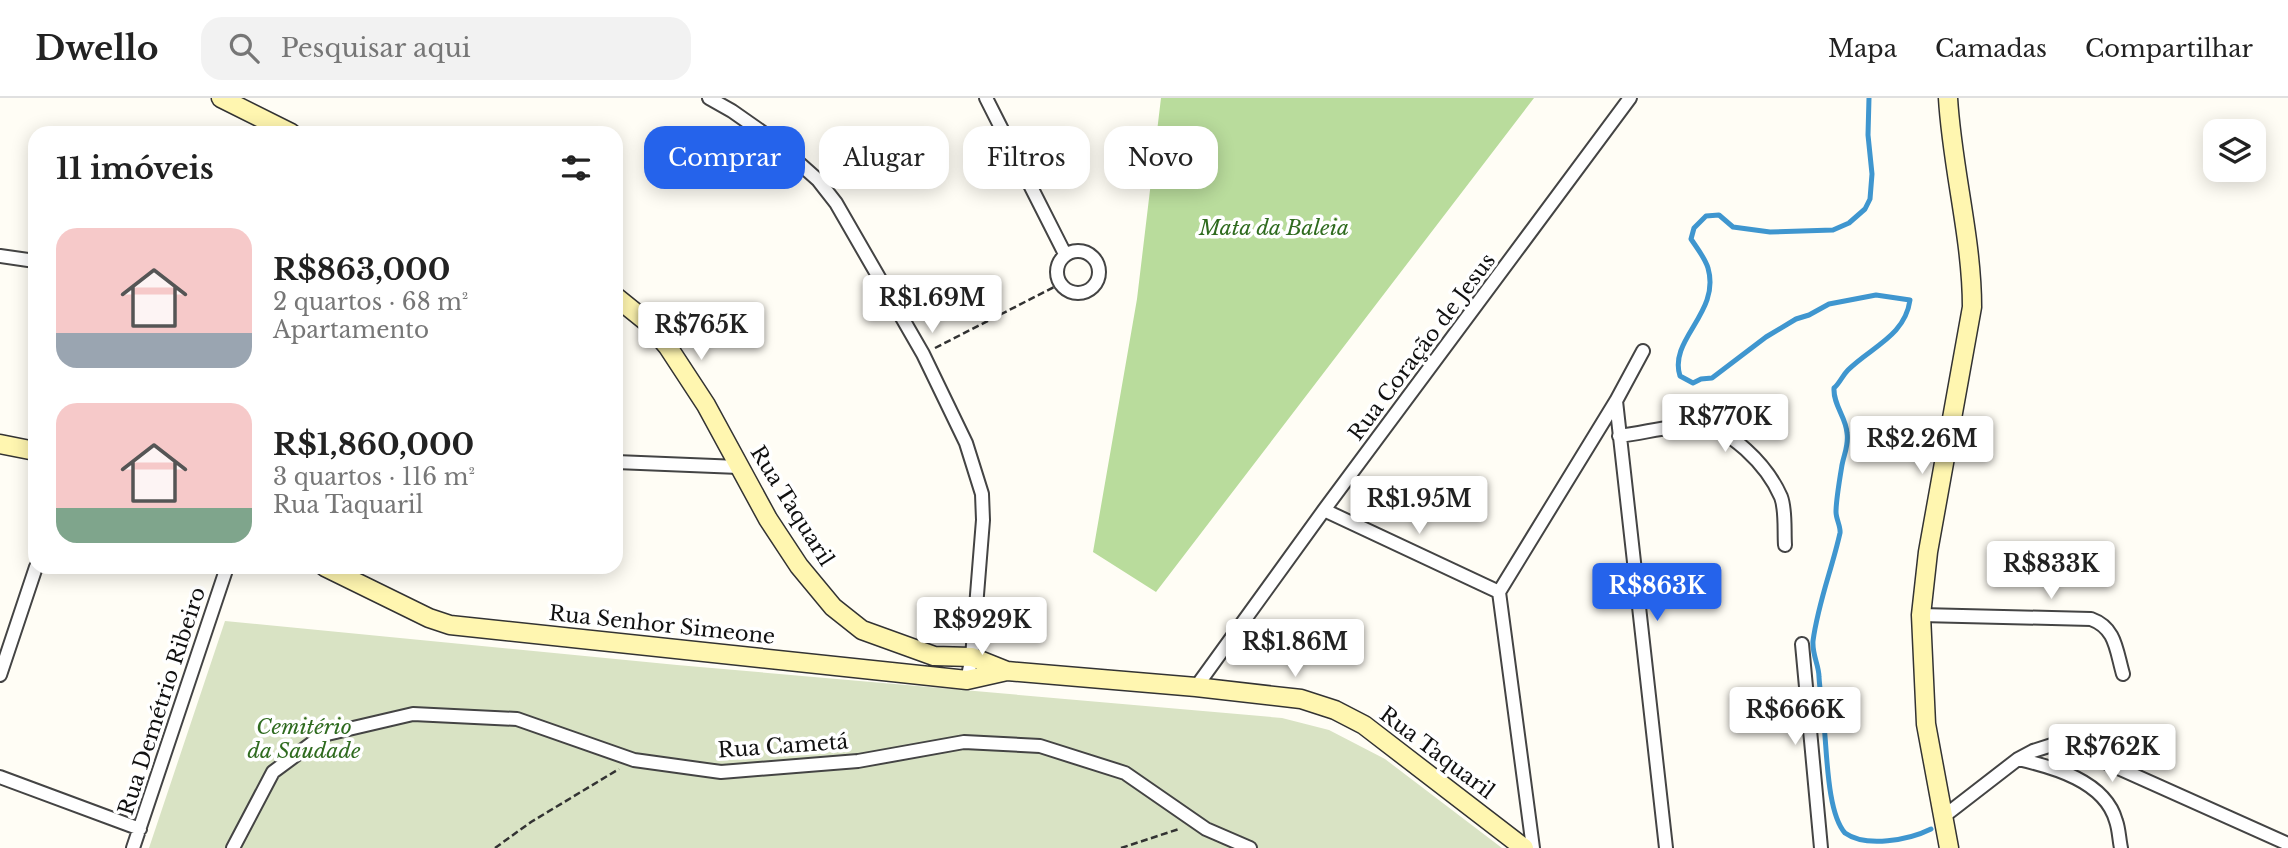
<!DOCTYPE html>
<html lang="pt">
<head>
<meta charset="utf-8">
<style>
  body { margin:0; font-family:"Libre Baskerville",serif; background:#f2f2f2; color:#222; height:100vh; display:flex; flex-direction:column; font-size:26px; white-space:nowrap }
  * { box-sizing:border-box; margin:0 }
  p { font-size:23px; color:#767676 }
  .icon { flex:none; width:38px; height:38px; fill:none; stroke:currentColor; stroke-width:2; stroke-linecap:round; stroke-linejoin:round }
  .map { position:relative; flex:1; overflow:hidden }
  .side { position:absolute; left:28px; top:28px; width:595px; height:448px; display:flex; flex-direction:column; background:#fff; border-radius:21px; box-shadow:0 4px 18px #0003 }
  .side>* { flex:none }
  .hud { position:absolute; left:644px; top:28px; width:665px; height:63px; display:flex; gap:14px }
  .fabs { position:absolute; left:2203px; top:21px; display:grid; gap:14px }
  .fabs a { display:grid; place-items:center; width:63px; height:63px; border-radius:14px; background:#fff; box-shadow:0 4px 18px #0003; font-size:35px }
  .price { position:absolute; translate:-50% -60px; padding:0 16px; border-radius:7px; background:#fff; color:#222; font-size:23px; line-height:46px; filter:drop-shadow(0 2px 4px #0008) }
  .price::after { content:''; position:absolute; left:50%; top:42px; width:21px; height:16px; margin-left:-10px; background:inherit; clip-path:polygon(0 0,100% 0,50% 100%) }
  .price.current { background:#2563eb; color:#fff }
  ul { padding:0; list-style:none }
  li { display:flex; align-items:center; gap:21px; height:175px; padding:0 28px }
  li span { display:grid; place-items:center; flex:none; width:196px; height:140px; border-radius:21px; color:#555 }
  li>.icon { margin-inline-start:auto }
  span .icon { width:84px; height:84px; fill:#fffc; stroke-width:1 }
  li b { font-size:30px }
  h2 { display:flex; justify-content:space-between; align-items:center; height:84px; padding:0 28px; font-size:30px }
  .tag { padding:0 24px; border-radius:21px; background:#fff; box-shadow:0 4px 18px #0003; font-size:24px; line-height:63px }
  .tag.current { background:#2563eb; color:#fff }
  header { display:flex; align-items:center; gap:42px; box-sizing:border-box; height:98px; padding:0 35px; background:#fff; border-bottom:2px solid #e0e0e0 }
  header strong { font-size:33px }
  nav { display:flex; gap:38px; margin-inline-start:auto; font-size:24px }
  .search { width:490px; height:63px; background:#f2f2f2; display:flex; align-items:center; gap:18px; box-sizing:border-box; padding:0 24px; border-radius:21px; color:#767676; font-size:26px }
  .map>svg:first-child { display:block }
  .forest { fill:#b9dc9c }
  .cemetery { fill:#d9e3c4 }
  .lines { fill:none; stroke-linecap:round; stroke-linejoin:round }
  .stream { stroke:#3f96cf; stroke-width:5 }
  .street-casing { stroke:#444; stroke-width:16 }
  .secondary-casing { stroke:#333; stroke-width:21 }
  .path { stroke:#333; stroke-width:2.5; stroke-dasharray:7 3.5; stroke-linecap:butt }
  .street { stroke:#fff; stroke-width:12 }
  .secondary { stroke:#fff6b0; stroke-width:18 }
  .labels { text-anchor:middle; dominant-baseline:central; stroke-width:7; stroke-linejoin:round; paint-order:stroke }
  .park-label { font-size:21px; font-style:italic; fill:#2f6b1f; stroke:#fff }
  .street-label { font-size:21px; fill:#111; stroke:#fff }
</style>
</head>
<body>
<header>
<strong>Dwello</strong>
<div class="search"><svg class="icon" aria-label="search" viewBox="0 0 24 24"><circle cx="10" cy="10" r="6"/><path d="M15 15l6 6"/></svg>Pesquisar aqui</div>
<nav><a>Mapa</a><a>Camadas</a><a>Compartilhar</a></nav>
</header>
<div class="map">
<svg width="2288" height="750" viewBox="0 0 2288 750">
  <rect width="100%" height="100%" fill="#fffdf5"/>
  <!-- forest -->
  <path class="forest" d="M1161 0H1534L1156 494 1093 454 1137 201Z"/>
  <!-- cemetery -->
  <path class="cemetery" d="M225 523 677 567 1282 620 1329 632 1385 661 1502 750H149Z"/>
  <g class="lines">
    <!-- stream -->
    <path class="stream" d="M1869 0 1868 37 1872 76 1870 101 1865 111 1849 125 1833 132 1770 134 1733 129 1719 117 1706 118 1694 130 1691 141C1697 150 1705 160 1708 170 1721 215 1668 241 1680 278L1693 285 1701 281 1712 280 1766 239 1796 221 1809 217 1829 206 1876 197 1910 202C1905 238 1871 249 1848 272 1842 278 1840 285 1834 290 1833 307 1846 319 1847 335 1849 347 1844 356 1842 367 1840 379 1836 402 1836 414 1836 421 1841 429 1840 435 1832 471 1818 505 1813 543 1812 557 1819 567 1819 579 1820 595 1823 611 1824 627 1827 653 1827 715 1845 735 1866 750 1909 742 1931 731"/>
    <defs>
      <path id="street" d="M709 0 732 13 772 41 818 82 836 105 923 256 966 345 982 396 983 422 972 559 967 582
        M986 0 1065 156
        M1057 174a21 21 0 1 1 42 0a21 21 0 1 1-42 0Z
        M0 158 35 163
        M1616 303 1666 750
        M1619 338C1643 335 1669 328 1693 327 1729 326 1768 369 1781 399 1786 412 1784 433 1785 447
        M616 364 739 369
        M1324 412 1499 494
        M1921 517 2091 521C2116 530 2116 552 2123 576
        M1802 546 1821 750
        M0 577 36 469
        M1196 589 1324 412 1630 0
        M2018 661C2053 669 2105 683 2116 723 2119 731 2119 741 2121 750
        M0 679 140 731
        M1943 719 2018 661 2033 653 2052 647 2078 652 2288 746
        M133 750 227 469
        M233 750 273 674 323 637 413 616 517 621 634 662 721 674 858 663 964 644 1040 648 1125 675 1206 731 1250 750
        M1533 750 1499 494 1616 303 1643 253"/>
      <path id="secondary" d="M221 0 291 35
        M1948 0C1952 70 1972 140 1972 209L1928 454 1921 517 1926 626 1949 750
        M616 199 647 224 668 249 706 307 768 421 799 468 833 509 862 532 934 558 972 559 1007 573 1196 589 1301 601 1335 612 1364 627 1524 750
        M0 346 35 353
        M325 469 429 520 450 527 967 582 1007 573"/>
    </defs>
    <!-- street casing -->
    <use href="#street" class="street-casing"/>
    <!-- secondary casing -->
    <use href="#secondary" class="secondary-casing"/>
    <!-- path -->
    <path class="path" d="M935 250 1060 186
      M495 750 531 724 619 671
      M1121 750 1179 731"/>
    <!-- street -->
    <use href="#street" class="street"/>
    <!-- secondary -->
    <use href="#secondary" class="secondary"/>
  </g>
  <g class="labels">
    <!-- park labels -->
    <g class="park-label">
      <text x="1274" y="130">Mata da Baleia</text>
      <text x="304" y="629">Cemitério<tspan x="304" dy="24">da Saudade</tspan></text>
    </g>
    <!-- street labels -->
    <g class="street-label">
      <text transform="translate(1422 249) rotate(-53)">Rua Coração de Jesus</text>
      <text transform="translate(792 408) rotate(58)">Rua Taquaril</text>
      <text transform="translate(662 527) rotate(6)">Rua Senhor Simeone</text>
      <text transform="translate(162 603) rotate(-72)">Rua Demétrio Ribeiro</text>
      <text transform="translate(783 648) rotate(-4)">Rua Cametá</text>
      <text transform="translate(1437 655) rotate(37)">Rua Taquaril</text>
    </g>
  </g>
</svg>
<div class="fabs">
<a><svg class="icon" aria-label="layers" viewBox="0 0 24 24"><path d="M12 4l9 5-9 5-9-5zM3 14l9 5 9-5"/></svg></a>
</div>
<b class="price" style="left:932px;top:237px">R$1.69M</b>
<b class="price" style="left:701px;top:264px">R$765K</b>
<b class="price" style="left:1725px;top:356px">R$770K</b>
<b class="price" style="left:1922px;top:378px">R$2.26M</b>
<b class="price" style="left:1419px;top:438px">R$1.95M</b>
<b class="price" style="left:2051px;top:503px">R$833K</b>
<b class="price current" style="left:1657px;top:525px">R$863K</b>
<b class="price" style="left:982px;top:559px">R$929K</b>
<b class="price" style="left:1295px;top:581px">R$1.86M</b>
<b class="price" style="left:1795px;top:649px">R$666K</b>
<b class="price" style="left:2112px;top:686px">R$762K</b>
<div class="hud">
<a class="tag current">Comprar</a>
<a class="tag">Alugar</a>
<a class="tag">Filtros</a>
<a class="tag">Novo</a>
</div>
<section class="side">
<h2>11 imóveis<svg class="icon" aria-label="filters" viewBox="0 0 24 24"><path d="M4 7h16M4 17h16"/><circle cx="9" cy="7" r="2"/><circle cx="15" cy="17" r="2"/></svg></h2>
<ul>
<li><span style="background:linear-gradient(#f6c9c9 75%,#9aa5b1 0)"><svg class="icon" aria-label="home" viewBox="0 0 24 24"><path d="M3 11l9-7 9 7M6 9v11h12V9"/></svg></span><div><b>R$863,000</b><p>2 quartos · 68 m²</p><p>Apartamento</p></div></li>
<li><span style="background:linear-gradient(#f6c9c9 75%,#7fa58c 0)"><svg class="icon" aria-label="home" viewBox="0 0 24 24"><path d="M3 11l9-7 9 7M6 9v11h12V9"/></svg></span><div><b>R$1,860,000</b><p>3 quartos · 116 m²</p><p>Rua Taquaril</p></div></li>
</ul>
</section>
</div>
</body>
</html>
